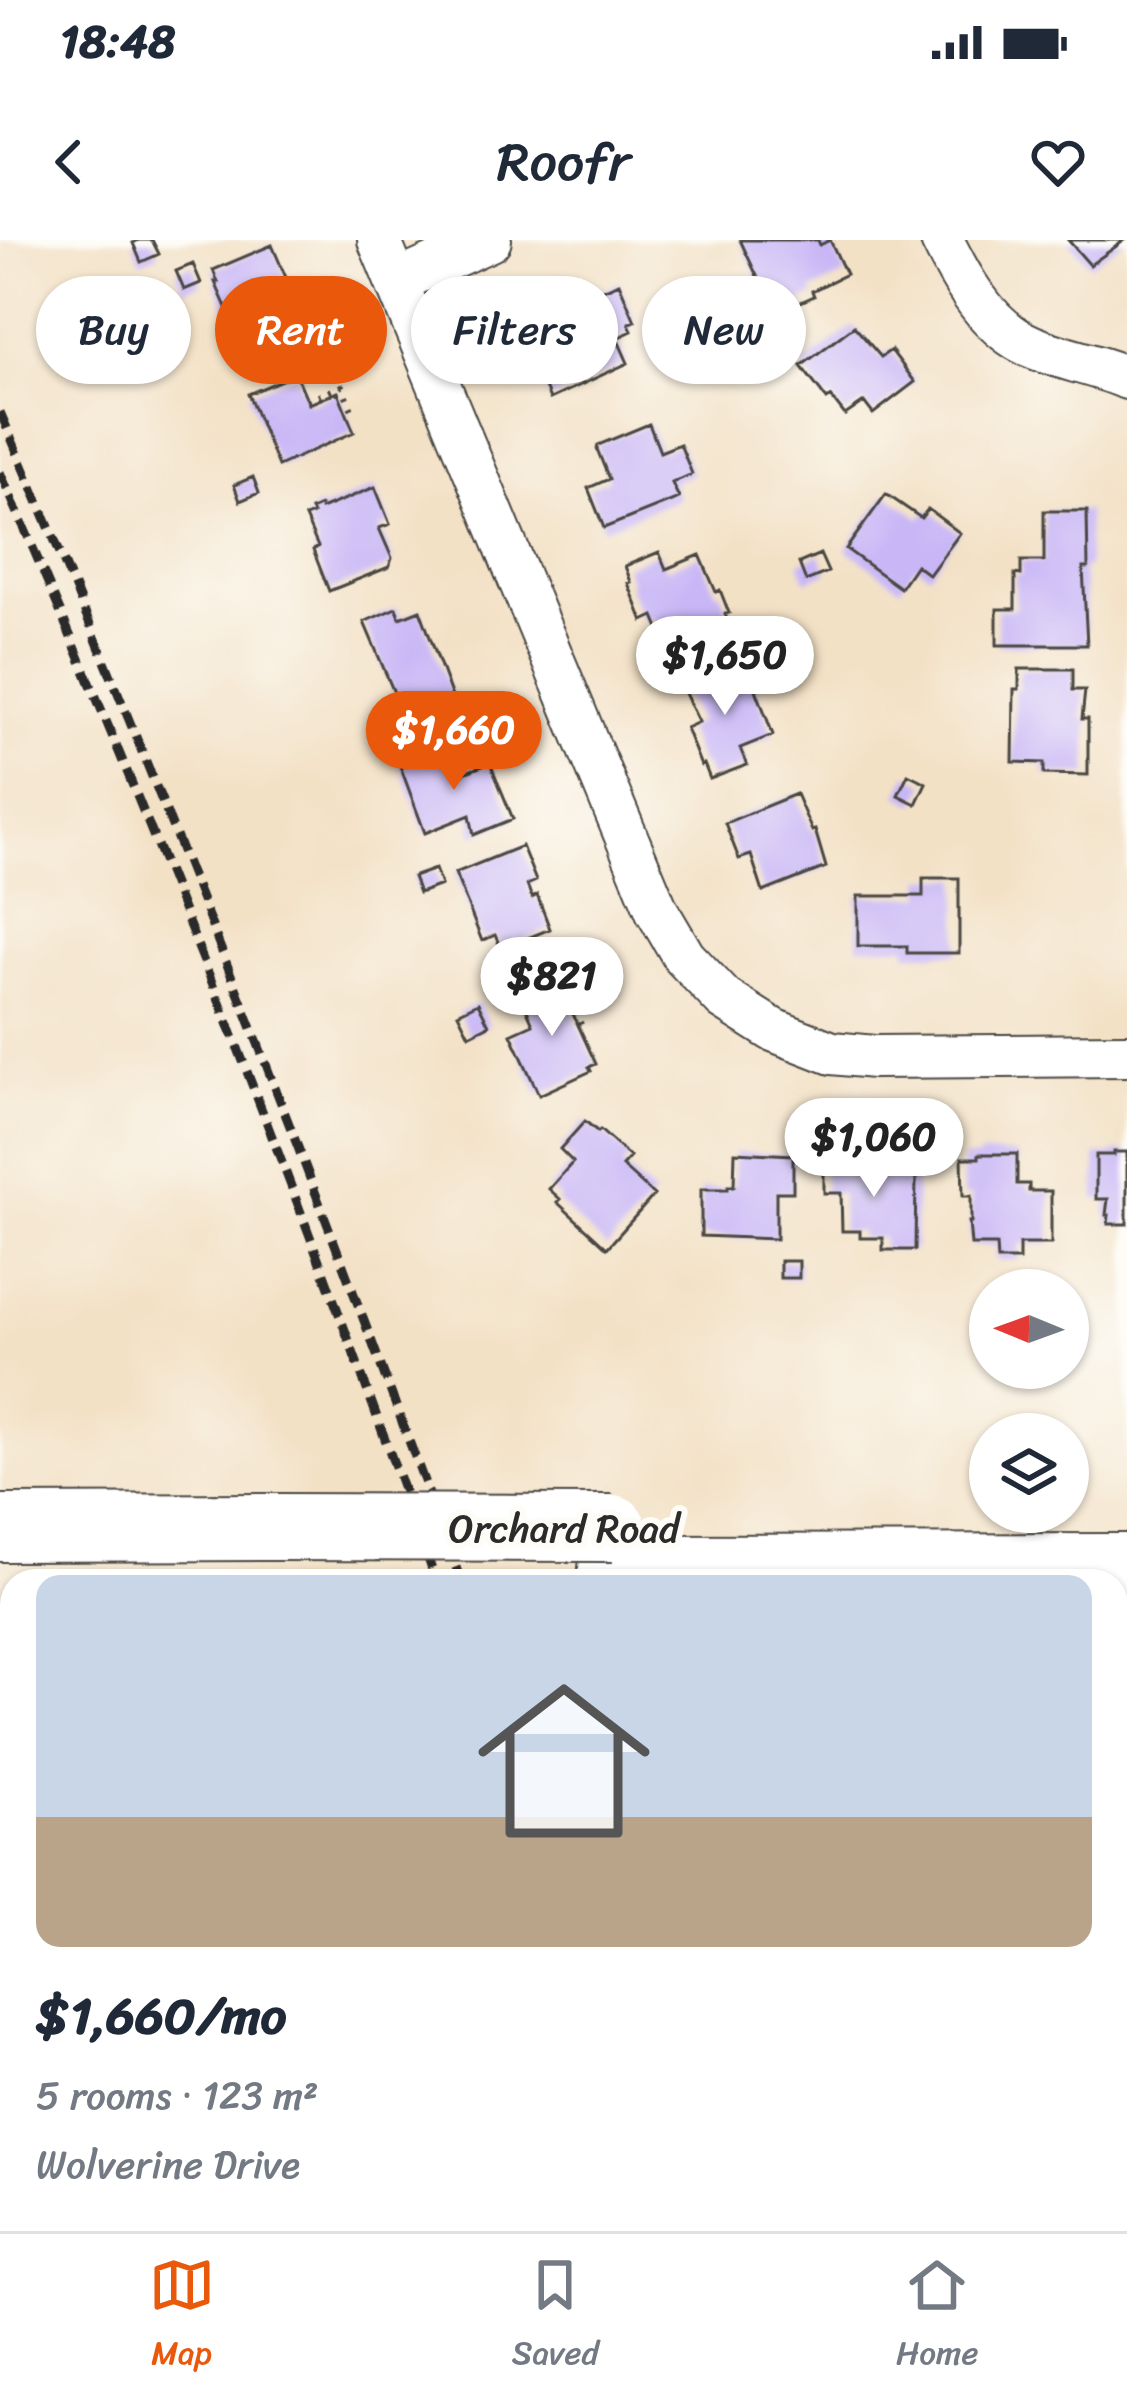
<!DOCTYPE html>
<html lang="en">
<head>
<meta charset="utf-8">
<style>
  body { margin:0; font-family:Sriracha,sans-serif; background:#f2f2f3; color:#1f2937; height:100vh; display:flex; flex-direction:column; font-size:45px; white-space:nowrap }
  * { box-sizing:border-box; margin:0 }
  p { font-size:39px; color:#747a83 }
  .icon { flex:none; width:66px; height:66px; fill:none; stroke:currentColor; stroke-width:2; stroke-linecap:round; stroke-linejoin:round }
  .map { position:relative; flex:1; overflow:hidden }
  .side { position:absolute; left:0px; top:1329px; width:1128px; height:663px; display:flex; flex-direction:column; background:#fff; border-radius:36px 36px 0 0; box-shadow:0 3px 9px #0004 }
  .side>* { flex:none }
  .top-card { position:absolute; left:36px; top:36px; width:1056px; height:108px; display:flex; gap:24px }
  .needle { width:78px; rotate:271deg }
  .controls { position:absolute; left:969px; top:1029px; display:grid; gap:24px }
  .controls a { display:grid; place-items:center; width:120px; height:120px; border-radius:50%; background:#fff; box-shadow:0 3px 9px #0004; font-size:60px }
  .price { position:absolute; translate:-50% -102px; padding:0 27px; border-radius:42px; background:#fff; color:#222; font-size:39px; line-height:78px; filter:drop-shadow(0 3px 6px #0008) }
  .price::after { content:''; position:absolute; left:50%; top:72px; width:36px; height:27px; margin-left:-18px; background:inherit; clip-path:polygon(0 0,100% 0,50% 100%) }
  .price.active { background:#ea580c; color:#fff }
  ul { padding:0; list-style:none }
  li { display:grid; align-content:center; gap:24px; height:636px; padding:0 36px }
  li+li { border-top:3px solid #e0e1e3 }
  li span { display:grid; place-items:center; height:372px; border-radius:24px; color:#555 }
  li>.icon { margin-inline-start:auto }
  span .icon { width:216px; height:216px; fill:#fffc; stroke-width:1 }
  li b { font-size:51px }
  .tag { padding:0 42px; border-radius:54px; background:#fff; box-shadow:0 3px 9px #0004; font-size:42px; line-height:108px }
  .tag.active { background:#ea580c; color:#fff }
  .status { display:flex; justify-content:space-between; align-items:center; height:84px; padding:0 60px; background:#fff; direction:ltr }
  .status svg { height:33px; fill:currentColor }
  header { display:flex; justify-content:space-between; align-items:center; height:156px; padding:0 36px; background:#fff; font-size:54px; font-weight:600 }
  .dock { display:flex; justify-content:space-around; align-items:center; height:168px; border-top:3px solid #e0e1e3; background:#fff; font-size:33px; color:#747a83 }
  .dock a { display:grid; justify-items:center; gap:6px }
  .dock .active { color:#ea580c }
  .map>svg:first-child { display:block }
  .building { fill:#c8b6f6 }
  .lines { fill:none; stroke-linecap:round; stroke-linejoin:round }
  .street-casing { stroke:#494642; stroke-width:46 }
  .primary-casing { stroke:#494642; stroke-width:70 }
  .path { stroke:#494642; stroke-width:6; stroke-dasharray:3 9; stroke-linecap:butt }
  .street { stroke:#fff; stroke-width:42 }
  .primary { stroke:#fff; stroke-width:66 }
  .rail { stroke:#2b2b2b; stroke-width:9; stroke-dasharray:18 9; stroke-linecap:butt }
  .primary-bridge-casing { stroke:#494642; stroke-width:70; stroke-linecap:butt }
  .primary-bridge { stroke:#fff; stroke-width:66 }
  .labels { text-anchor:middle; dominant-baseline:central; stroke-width:12; stroke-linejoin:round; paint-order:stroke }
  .street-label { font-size:39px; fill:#2b2b2b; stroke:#fdfcf7 }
</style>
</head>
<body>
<div class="status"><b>18:48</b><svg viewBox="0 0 49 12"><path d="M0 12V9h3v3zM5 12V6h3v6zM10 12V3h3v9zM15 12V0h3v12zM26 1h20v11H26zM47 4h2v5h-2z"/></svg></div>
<header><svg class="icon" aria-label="back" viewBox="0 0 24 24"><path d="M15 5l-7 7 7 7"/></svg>Roofr<svg class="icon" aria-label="heart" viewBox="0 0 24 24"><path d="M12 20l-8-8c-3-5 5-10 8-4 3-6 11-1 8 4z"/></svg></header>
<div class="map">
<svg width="1127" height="1991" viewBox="0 0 1127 1991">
  <rect width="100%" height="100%" fill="#fdfcf7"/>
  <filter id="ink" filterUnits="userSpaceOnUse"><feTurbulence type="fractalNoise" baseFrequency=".00833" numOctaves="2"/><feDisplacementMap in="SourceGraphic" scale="24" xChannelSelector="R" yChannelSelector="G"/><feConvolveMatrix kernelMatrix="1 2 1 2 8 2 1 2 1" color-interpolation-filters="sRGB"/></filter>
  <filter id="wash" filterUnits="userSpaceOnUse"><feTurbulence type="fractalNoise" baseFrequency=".004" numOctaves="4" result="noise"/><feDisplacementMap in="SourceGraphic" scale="48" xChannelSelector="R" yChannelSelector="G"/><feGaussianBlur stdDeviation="2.7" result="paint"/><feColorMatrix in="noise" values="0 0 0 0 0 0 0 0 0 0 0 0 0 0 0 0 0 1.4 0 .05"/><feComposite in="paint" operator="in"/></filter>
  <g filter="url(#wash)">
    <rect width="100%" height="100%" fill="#f3e1c6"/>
    <g id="blocks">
      <!-- building -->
      <path class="building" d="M139 0H152L159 14 141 22 133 3Z
        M740 0H818L820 5 830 0 846 34 812 51 814 56 783 70 781 64 777 66 772 55 767 57Z
        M1068 0H1125L1090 25Z
        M272 5 303 77 242 104 215 42H218L213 30Z
        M193 24 201 43 184 50 176 31Z
        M619 43 635 81 629 83 632 91 617 98 628 123 550 159 533 119 564 106 561 99 564 98 552 72Z
        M854 86 881 117 891 110 915 142 873 174 864 162 845 175 831 157 827 160 801 126Z
        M296 134 309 164 338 152 354 192 278 226 248 154Z
        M649 184 660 212 680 204 692 234 672 243 679 258 604 288 588 248 609 239 597 209 598 205Z
        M253 237 259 253 240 261 234 245Z
        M375 247 390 284 379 288 392 318 389 327 329 351 313 310 318 307 305 277 313 274 311 270 320 266 321 269Z
        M886 254 921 278 928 269 960 293 929 335 916 325 900 348 846 309Z
        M1044 271H1087L1088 328H1083L1087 405H997V369H1015V334L1021 335V321H1044Z
        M659 312 666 329 700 315 716 352 720 350 729 373 725 374 730 387 669 412 654 376 643 381 628 343 631 342 625 326Z
        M820 314 828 332 806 341 799 323Z
        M396 368 400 378 420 370 452 457 404 476 364 382Z
        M745 420 773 495 740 508 747 525 710 539 704 524 701 526 686 488 699 482 681 445Z
        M1019 429H1073V450H1085L1082 479H1088V535L1044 534V523L1013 522 1014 449H1019Z
        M444 505 459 535 490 523 513 579 474 595 470 575 425 593 399 523Z
        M908 534 926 543 916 564 898 555Z
        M796 554 812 591 815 590 826 627 763 652 751 615 739 619 725 583Z
        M522 606 536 641 527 645 532 658 537 655 550 689 501 709 495 695 482 701 455 633Z
        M435 629 441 645 419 653 413 637Z
        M923 638H959V713H907V706H858V656H923Z
        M556 737 596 824 589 827 591 831 539 855 511 794 533 784 520 754Z
        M478 763 489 785 469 795 458 773Z
        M585 881 598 892 600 890 630 917 622 926 654 955 607 1008 557 962 560 959 549 949 573 922 560 909Z
        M735 912 793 915V952H776V999L701 996V949H728V946H734Z
        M1114 912H1127V984H1108L1109 975H1106L1108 959H1096V915H1114Z
        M883 914V936H916L915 1010H883V998H860V991H842L841 953H824V917Z
        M979 914H1017V944H1029V951H1051V1004H1019V1020H997L996 1005H971L969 982H971V956H963L962 918H979Z
        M780 1021H799V1038H780Z"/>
    </g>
  </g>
  <g filter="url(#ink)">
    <use href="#blocks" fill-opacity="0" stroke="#494642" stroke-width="3"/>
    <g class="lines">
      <defs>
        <path id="street" d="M379 0 657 671 684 717 724 759 773 790 832 813 874 817 1127 815
          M942 0C960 37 982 77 1017 99 1044 116 1096 124 1127 138
          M398 41 490 0"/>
        <path id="primary" d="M0 1288 274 1287
          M612 1328 1127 1327"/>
      </defs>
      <!-- street casing -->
      <use href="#street" class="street-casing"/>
      <!-- primary casing -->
      <use href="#primary" class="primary-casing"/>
      <!-- path -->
      <path class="path" d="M307 161 342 146 352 170
        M570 760 583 789 580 791
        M860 908 886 907V936
        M1116 1882H1127"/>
      <!-- street -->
      <use href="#street" class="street"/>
      <!-- primary -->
      <use href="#primary" class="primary"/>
      <!-- rail -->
      <path class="rail" d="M0 172C166 557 316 948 461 1341
        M0 232C159 596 303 966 436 1341
        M651 1980 654 1991
        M678 1980 682 1991"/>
      <defs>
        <path id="primary-bridge" d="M274 1287 613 1288"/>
      </defs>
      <!-- primary-bridge casing -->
      <use href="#primary-bridge" class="primary-bridge-casing"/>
      <!-- primary-bridge -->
      <use href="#primary-bridge" class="primary-bridge"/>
    </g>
  </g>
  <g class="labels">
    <!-- street labels -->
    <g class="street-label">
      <text x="564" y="1288">Orchard Road</text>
    </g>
  </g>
</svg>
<div class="controls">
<a><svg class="needle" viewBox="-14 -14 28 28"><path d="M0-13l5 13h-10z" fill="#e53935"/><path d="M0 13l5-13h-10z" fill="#747a83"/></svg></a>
<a><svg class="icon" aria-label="layers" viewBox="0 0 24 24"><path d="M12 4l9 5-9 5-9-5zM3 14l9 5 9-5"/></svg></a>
</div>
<b class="price" style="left:725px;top:478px">$1,650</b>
<b class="price active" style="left:454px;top:553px">$1,660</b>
<b class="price" style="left:552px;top:799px">$821</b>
<b class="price" style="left:874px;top:960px">$1,060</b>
<div class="top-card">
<a class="tag">Buy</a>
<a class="tag active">Rent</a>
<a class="tag">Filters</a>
<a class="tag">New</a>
</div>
<section class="side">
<ul>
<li><span style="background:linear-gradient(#c9d6e8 65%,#b9a48a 0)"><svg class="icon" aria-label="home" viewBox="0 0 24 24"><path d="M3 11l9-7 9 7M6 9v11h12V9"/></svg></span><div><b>$1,660/mo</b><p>5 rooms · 123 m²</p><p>Wolverine Drive</p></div></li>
</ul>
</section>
</div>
<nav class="dock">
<a class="active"><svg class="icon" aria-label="map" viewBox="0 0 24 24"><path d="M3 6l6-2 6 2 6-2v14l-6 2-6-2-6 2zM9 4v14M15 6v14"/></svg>Map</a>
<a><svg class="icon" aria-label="saved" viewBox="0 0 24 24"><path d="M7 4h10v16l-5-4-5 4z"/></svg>Saved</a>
<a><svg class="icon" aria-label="home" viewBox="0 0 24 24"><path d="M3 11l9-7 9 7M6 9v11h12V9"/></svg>Home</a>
</nav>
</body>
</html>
